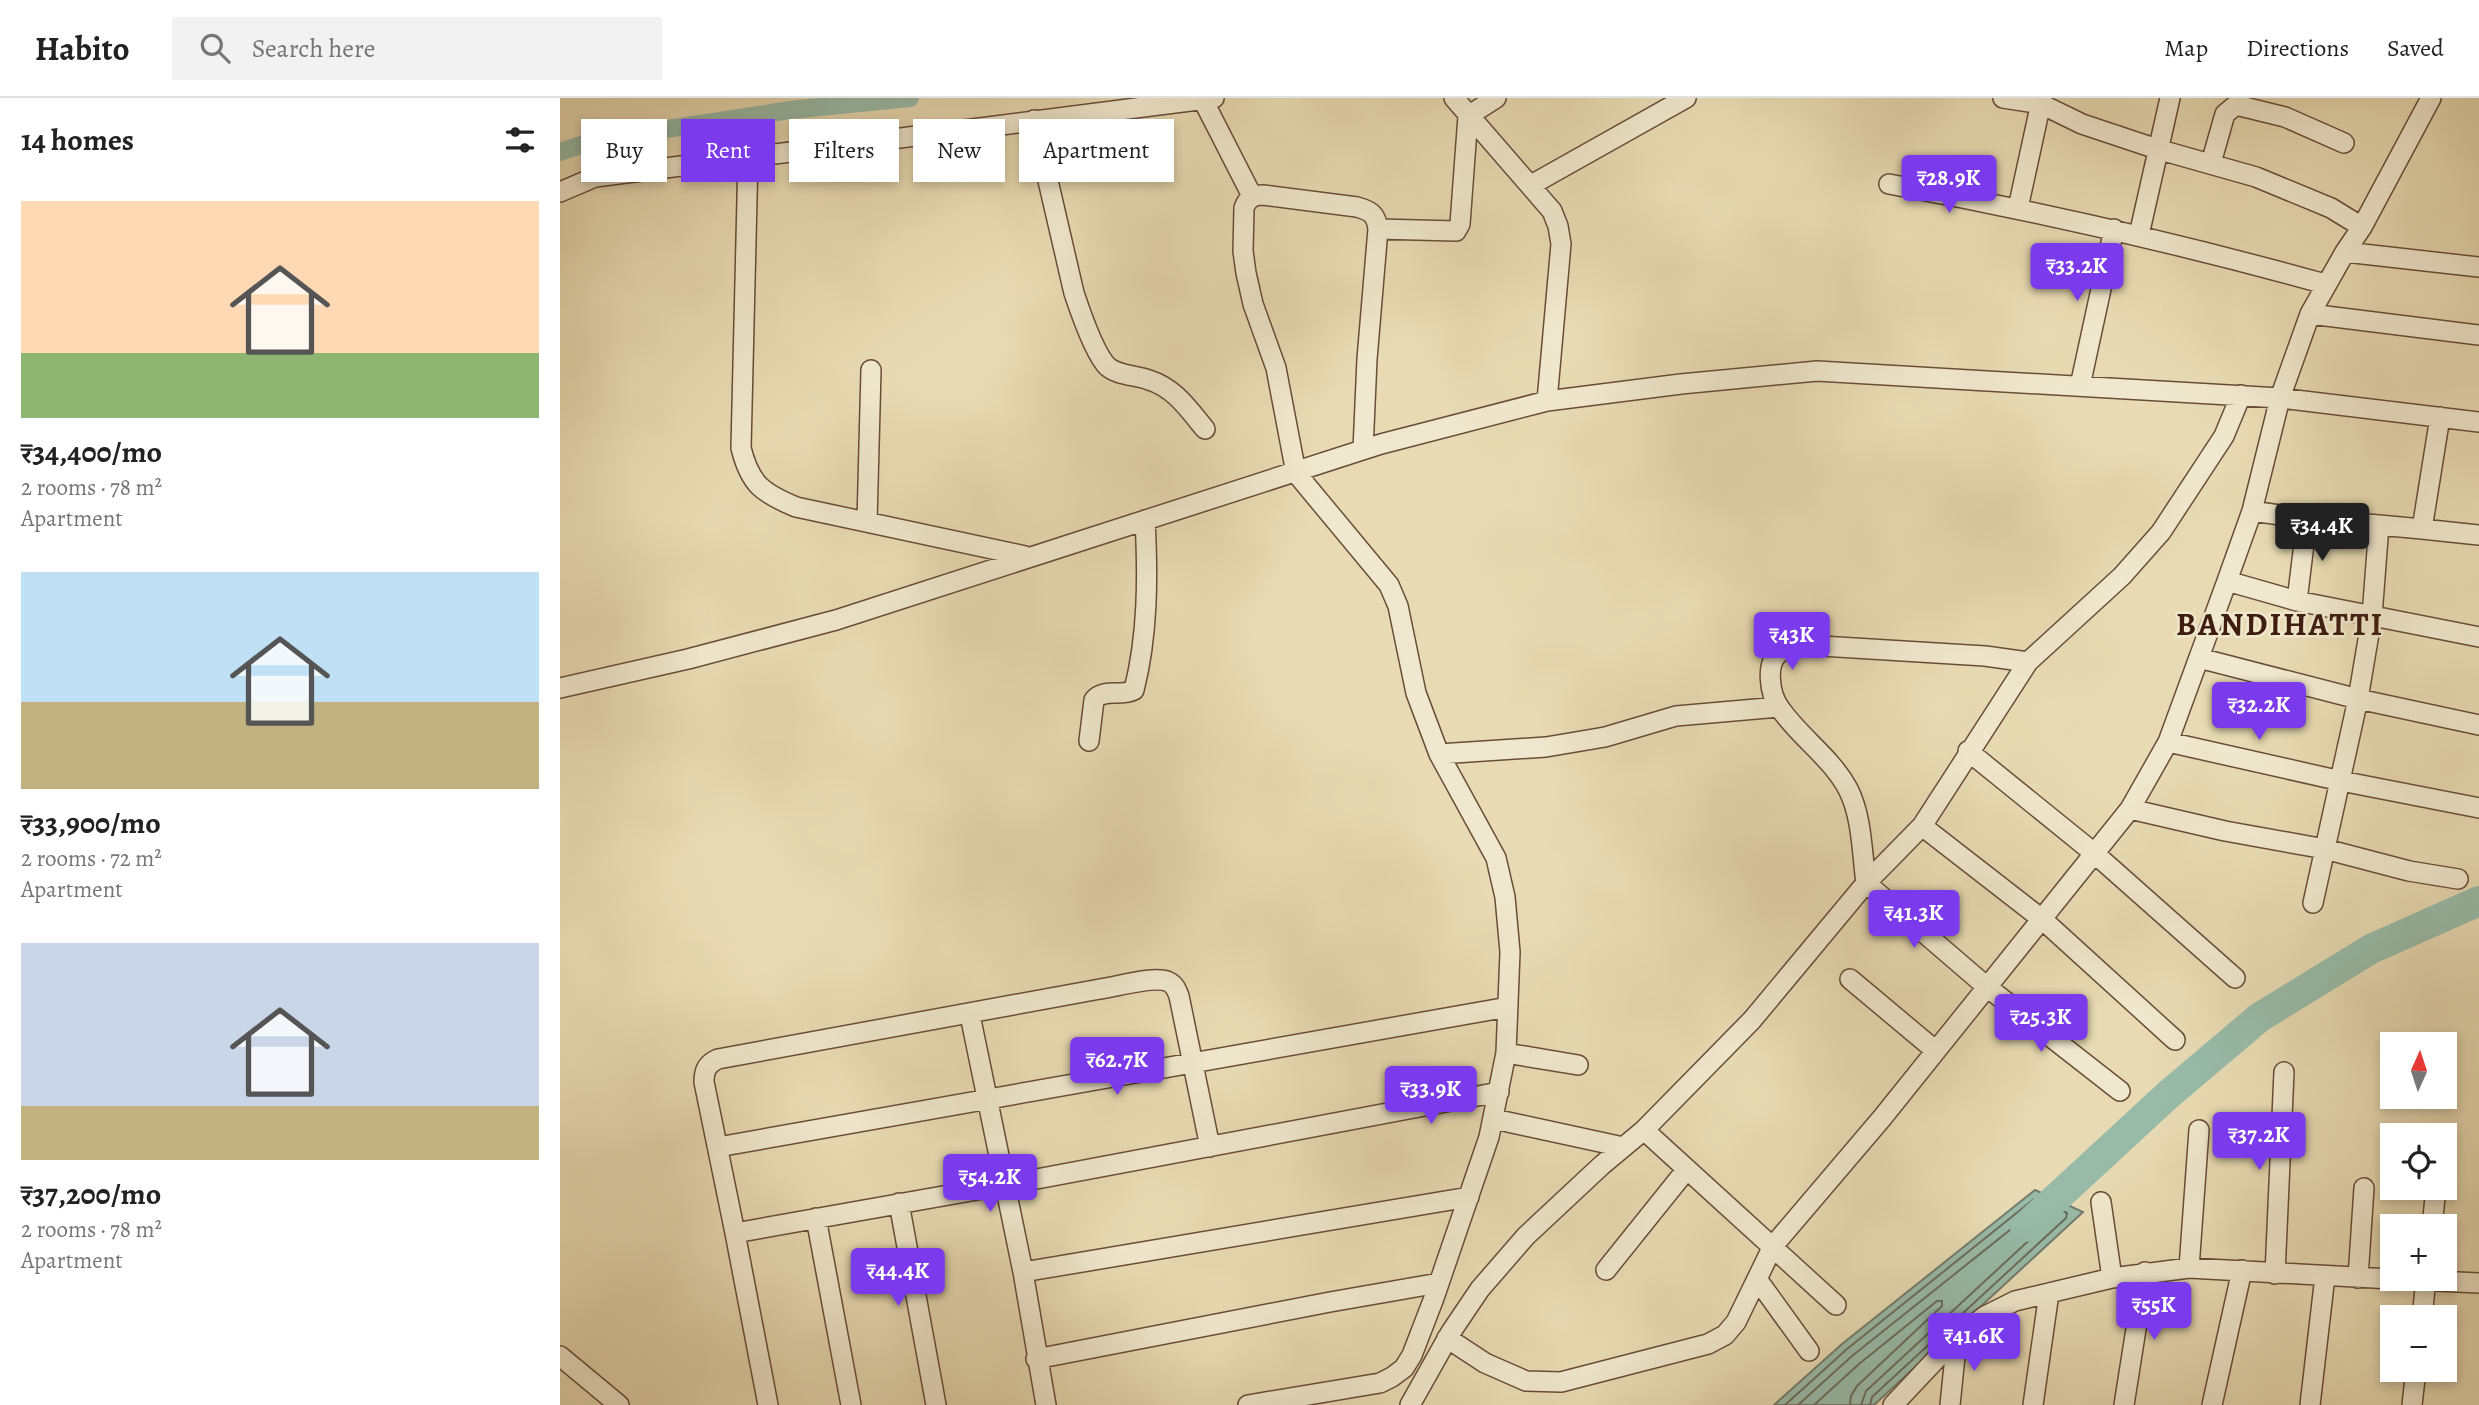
<!DOCTYPE html>
<html lang="en">
<head>
<meta charset="utf-8">
<style>
  body { margin:0; font-family:Alegreya,serif; background:#f2f2f2; color:#222; height:100vh; display:flex; flex-direction:column; font-size:26px; white-space:nowrap }
  * { box-sizing:border-box; margin:0 }
  p { font-size:23px; color:#767676 }
  .icon { flex:none; width:38px; height:38px; fill:none; stroke:currentColor; stroke-width:2; stroke-linecap:round; stroke-linejoin:round }
  .map { position:relative; flex:1; overflow:hidden }
  .panel { display:flex; flex-direction:column; background:#fff; width:560px }
  .panel>* { flex:none }
  .top-card { position:absolute; left:21px; top:21px; width:665px; height:63px; display:flex; gap:14px }
  .needle { width:46px; rotate:3deg }
  .fabs { position:absolute; left:1820px; top:934px; display:grid; gap:14px }
  .fabs a { display:grid; place-items:center; width:77px; height:77px; border-radius:0px; background:#fff; box-shadow:0 4px 10px #0003; font-size:35px }
  .price { position:absolute; translate:-50% -60px; padding:0 16px; border-radius:7px; background:#7c3aed; color:#fff; font-size:23px; line-height:46px; filter:drop-shadow(0 2px 4px #0008) }
  .price::after { content:''; position:absolute; left:50%; top:42px; width:21px; height:16px; margin-left:-10px; background:inherit; clip-path:polygon(0 0,100% 0,50% 100%) }
  .price.active { background:#222; color:#fff }
  ul { padding:0; list-style:none }
  li { display:grid; align-content:center; gap:14px; height:371px; padding:0 21px }
  li span { display:grid; place-items:center; height:217px; border-radius:0px; color:#555 }
  li>.icon { margin-inline-start:auto }
  span .icon { width:126px; height:126px; fill:#fffc; stroke-width:1 }
  li b { font-size:30px }
  h2 { display:flex; justify-content:space-between; align-items:center; height:84px; padding:0 21px; font-size:30px }
  .tag { padding:0 24px; border-radius:0px; background:#fff; box-shadow:0 4px 10px #0003; font-size:24px; line-height:63px }
  .tag.active { background:#7c3aed; color:#fff }
  header { display:flex; align-items:center; gap:42px; box-sizing:border-box; height:98px; padding:0 35px; background:#fff; border-bottom:2px solid #e0e0e0 }
  header strong { font-size:33px }
  nav { display:flex; gap:38px; margin-inline-start:auto; font-size:24px }
  .search { width:490px; height:63px; background:#f2f2f2; display:flex; align-items:center; gap:18px; box-sizing:border-box; padding:0 24px; border-radius:0px; color:#767676; font-size:26px }
  main { display:flex; flex:1; min-height:0 }
  .map>svg:first-child { display:block }
  .water { fill:#98bba9; stroke:#747c6c; stroke-width:2 }
  .lines { fill:none; stroke-linecap:round; stroke-linejoin:round }
  .shore { stroke:#6c6c5c; stroke-width:2 }
  .canal { stroke:#98bba9; stroke-width:18 }
  .river { stroke:#98bba9; stroke-width:30 }
  .minor-casing { stroke:#694d39; stroke-width:22 }
  .minor { stroke:#f0e8ce; stroke-width:19 }
  .labels { text-anchor:middle; dominant-baseline:central; stroke-width:5; stroke-linejoin:round; paint-order:stroke }
  .district-label { font-size:32px; font-weight:bold; letter-spacing:2px; fill:#3f1e10; stroke:#f0e8ce }
</style>
</head>
<body>
<header>
<strong>Habito</strong>
<div class="search"><svg class="icon" aria-label="search" viewBox="0 0 24 24"><circle cx="10" cy="10" r="6"/><path d="M15 15l6 6"/></svg>Search here</div>
<nav><a>Map</a><a>Directions</a><a>Saved</a></nav>
</header>
<main>
<section class="panel">
<h2>14 homes<svg class="icon" aria-label="filters" viewBox="0 0 24 24"><path d="M4 7h16M4 17h16"/><circle cx="9" cy="7" r="2"/><circle cx="15" cy="17" r="2"/></svg></h2>
<ul>
<li><span style="background:linear-gradient(#ffd9b3 70%,#8fb573 0)"><svg class="icon" aria-label="home" viewBox="0 0 24 24"><path d="M3 11l9-7 9 7M6 9v11h12V9"/></svg></span><div><b>₹34,400/mo</b><p>2 rooms · 78 m²</p><p>Apartment</p></div></li>
<li><span style="background:linear-gradient(#bfe0f5 60%,#c2b280 0)"><svg class="icon" aria-label="home" viewBox="0 0 24 24"><path d="M3 11l9-7 9 7M6 9v11h12V9"/></svg></span><div><b>₹33,900/mo</b><p>2 rooms · 72 m²</p><p>Apartment</p></div></li>
<li><span style="background:linear-gradient(#c9d6e8 75%,#c2b280 0)"><svg class="icon" aria-label="home" viewBox="0 0 24 24"><path d="M3 11l9-7 9 7M6 9v11h12V9"/></svg></span><div><b>₹37,200/mo</b><p>2 rooms · 78 m²</p><p>Apartment</p></div></li>
</ul>
</section>
<div class="map">
<svg width="1919" height="1307" viewBox="0 0 1919 1307">
  <rect width="100%" height="100%" fill="#e8dbb3"/>
  <filter id="stains"><feTurbulence type="fractalNoise" baseFrequency=".00286" numOctaves="4"/><feColorMatrix values="0 0 0 0 .2 0 0 0 0 .09 0 0 0 0 .02 0 0 0 .5 -.17"/></filter>
  <radialGradient id="worn" r=".72"><stop offset=".6" stop-color="#630" stop-opacity="0"/><stop offset="1" stop-color="#630" stop-opacity=".3"/></radialGradient>
  <!-- water -->
  <path class="water" d="M1475 1092 1523 1114 1314 1307H1214L1282 1246Z"/>
  <g class="lines">
    <!-- shore -->
    <path class="shore" d="M1225 1307 1287 1251 1474 1101 1507 1115 1506 1120 1312 1299 1310 1307
      M1238 1307 1292 1258 1475 1112 1491 1117V1122L1306 1293 1301 1307
      M1254 1307 1299 1266 1377 1203H1382V1208L1297 1288 1291 1298 1290 1307"/>
    <!-- canal -->
    <path class="canal" d="M0 54 35 42 230 12 350 0"/>
    <!-- river -->
    <path class="river" d="M1465 1129 1609 996 1700 919 1811 851 1919 803"/>
    <defs>
      <path id="minor" d="M894 0 992 113 998 128 1001 146 987 303
        M1443 0 1481 6 1522 26 1597 51 1696 79 1771 110 1802 129
        M643 2 692 98
        M474 22 514 195C520 213 535 257 548 269 559 278 577 277 589 282 615 290 629 312 645 331
        M188 59 181 350C190 386 202 395 236 409L465 458
        M1651 65 1665 16 1676 7 1725 19 1784 45
        M1329 86C1476 113 1621 146 1765 186
        M971 87 1126 0
        M0 94 35 79 654 0
        M1458 110 1482 0
        M818 131 896 133 900 126 908 18 936 0
        M1579 137 1610 0
        M1785 154 1919 169
        M1750 216 1919 237
        M1520 288 1554 131
        M1692 413 1747 421 1819 427
        M307 424 311 272
        M1862 431 1919 437
        M1667 483 1737 503 1919 539
        M1737 503 1747 421
        M1639 560 1798 601 1919 627
        M1468 564 1425 558 1245 547C1236 548 1227 549 1219 555 1205 566 1210 596 1219 609 1239 639 1271 659 1288 691 1302 718 1302 755 1306 785L1427 889 1560 993
        M0 590 128 561 276 522 821 346 987 303 1121 286 1257 273 1720 300 1919 324
        M529 643 534 602C544 590 561 599 574 592 588 537 588 478 585 422
        M1608 644 1781 683 1919 710
        M1408 653 1534 755 1675 880
        M879 656 986 649 1045 639 1116 618 1219 609
        M1570 711 1665 733 1765 751 1849 773 1898 781
        M1362 728 1483 822 1615 942
        M1753 805 1798 601 1812 518 1819 427 1862 431 1880 319
        M1290 881 1376 953
        M410 917 463 1174 486 1307
        M946 955 1018 967
        M934 1021 1063 1049
        M1084 1032 1276 1207
        M158 1049 948 909
        M1541 1104 1552 1180
        M339 1105 376 1307
        M256 1120 291 1307
        M1872 1129 1876 1090
        M175 1135 445 1087 939 994
        M1629 1170 1639 1032
        M1046 1172 1127 1071
        M463 1174 909 1099
        M1715 1176 1724 974
        M1798 1180 1804 1090
        M1197 1181 1249 1253
        M1834 1181 1919 1185
        M1862 1220 1866 1181
        M887 1240 925 1265 966 1283 1001 1284 1148 1246 1165 1237 1176 1224 1213 1148 1322 1020 1570 711 1608 644 1667 483 1692 413 1720 300 1750 216 1785 154 1802 129 1871 0
        M0 1258 59 1307
        M476 1261 770 1204 879 1185
        M208 1307 175 1135 144 984C144 972 147 966 158 961L540 891C556 889 595 877 609 884 615 887 617 893 619 898L650 1049
        M688 1307 820 1285 832 1279 844 1270 852 1257 874 1200 929 1039 946 955 950 854 945 799 936 760 879 656 856 595 838 508 829 487 736 375 716 270 693 206 686 175 683 153 684 110C687 101 693 97 703 97L797 109C811 113 816 116 818 131L807 261 803 352
        M850 1307 891 1234 920 1191 966 1138 1042 1067 1084 1032 1192 922 1306 785 1362 728 1468 564 1562 478 1601 434 1664 338 1681 297
        M1333 1307 1397 1239 1425 1218 1455 1203 1552 1180 1629 1170 1832 1181
        M1390 1307 1397 1239
        M1473 1307 1489 1195
        M1564 1307 1585 1174
        M1652 1307 1682 1172
        M1750 1307 1765 1178
        M1852 1307 1856 1272"/>
    </defs>
    <!-- minor casing -->
    <use href="#minor" class="minor-casing"/>
    <!-- minor -->
    <use href="#minor" class="minor"/>
  </g>
  <g class="labels">
    <!-- district labels -->
    <g class="district-label">
      <text x="1720" y="526">BANDIHATTI</text>
    </g>
  </g>
  <rect width="100%" height="100%" filter="url(#stains)"/>
  <rect width="100%" height="100%" fill="url(#worn)"/>
</svg>
<div class="fabs">
<a><svg class="needle" viewBox="-14 -14 28 28"><path d="M0-13l5 13h-10z" fill="#e53935"/><path d="M0 13l5-13h-10z" fill="#767676"/></svg></a>
<a><svg class="icon" aria-label="locate" viewBox="0 0 24 24"><circle cx="12" cy="12" r="6"/><path d="M12 2v4M12 18v4M2 12h4M18 12h4"/></svg></a>
<a>+</a>
<a>−</a>
</div>
<b class="price" style="left:1389px;top:117px">₹28.9K</b>
<b class="price" style="left:1517px;top:205px">₹33.2K</b>
<b class="price active" style="left:1762px;top:465px">₹34.4K</b>
<b class="price" style="left:1232px;top:574px">₹43K</b>
<b class="price" style="left:1699px;top:644px">₹32.2K</b>
<b class="price" style="left:1354px;top:852px">₹41.3K</b>
<b class="price" style="left:1481px;top:956px">₹25.3K</b>
<b class="price" style="left:557px;top:999px">₹62.7K</b>
<b class="price" style="left:871px;top:1028px">₹33.9K</b>
<b class="price" style="left:1699px;top:1074px">₹37.2K</b>
<b class="price" style="left:430px;top:1116px">₹54.2K</b>
<b class="price" style="left:338px;top:1210px">₹44.4K</b>
<b class="price" style="left:1594px;top:1244px">₹55K</b>
<b class="price" style="left:1414px;top:1275px">₹41.6K</b>
<div class="top-card">
<a class="tag">Buy</a>
<a class="tag active">Rent</a>
<a class="tag">Filters</a>
<a class="tag">New</a>
<a class="tag">Apartment</a>
</div>
</div>
</main>
</body>
</html>
